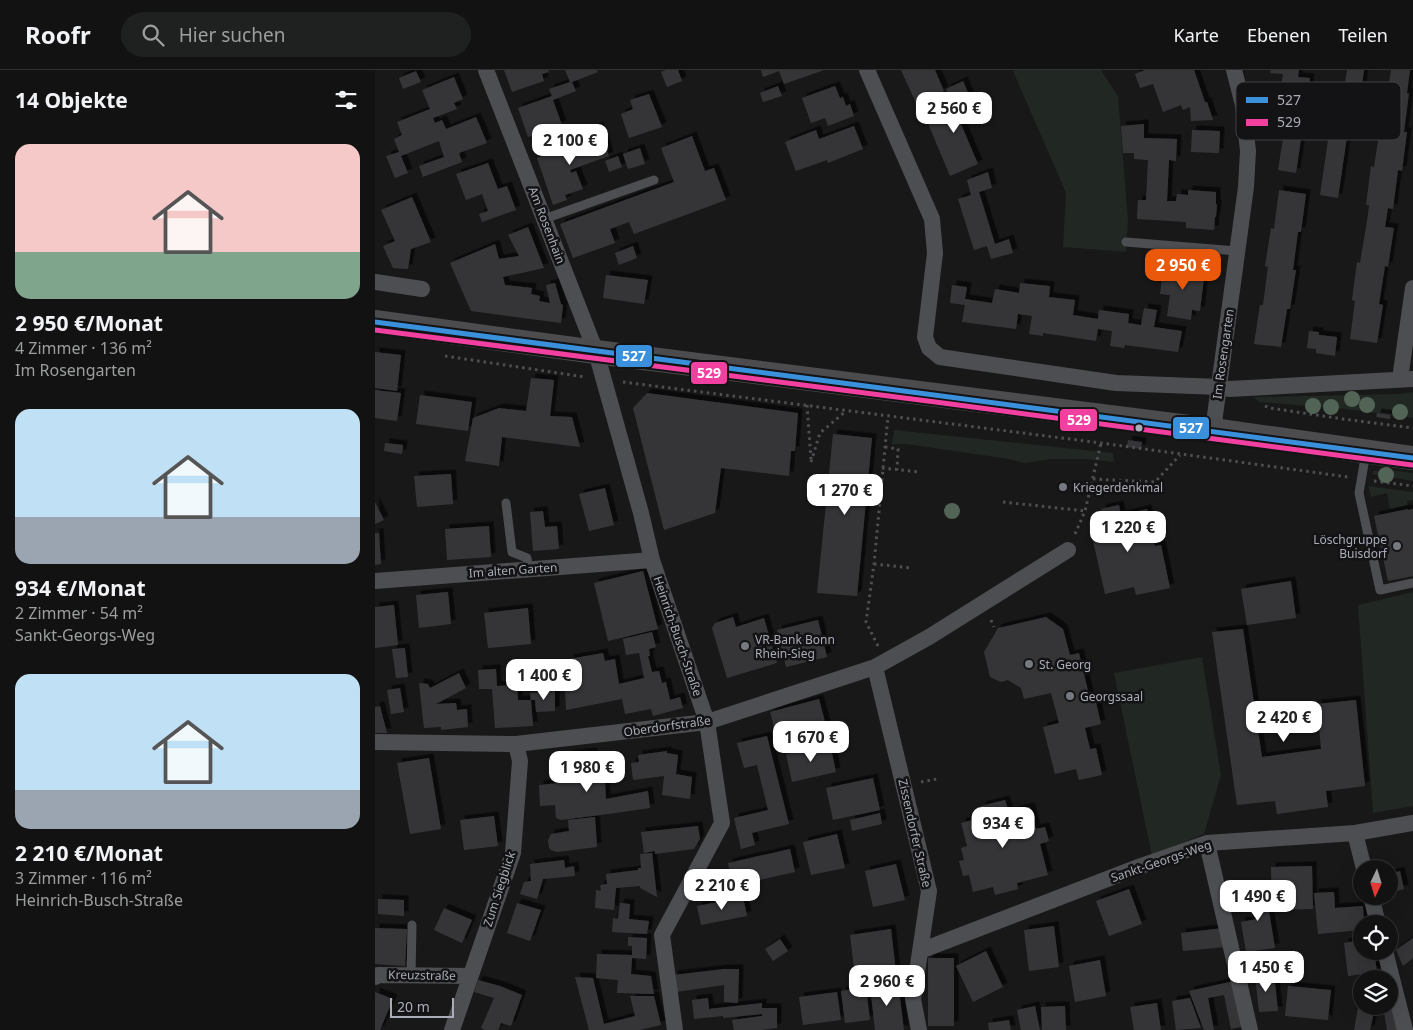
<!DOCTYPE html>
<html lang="de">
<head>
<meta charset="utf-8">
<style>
  body { margin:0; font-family:"Noto Sans",sans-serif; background:#1f2020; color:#f1f3f6; height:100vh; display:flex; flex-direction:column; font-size:19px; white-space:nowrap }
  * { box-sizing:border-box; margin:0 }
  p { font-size:16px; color:#9c9e9f }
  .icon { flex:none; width:28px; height:28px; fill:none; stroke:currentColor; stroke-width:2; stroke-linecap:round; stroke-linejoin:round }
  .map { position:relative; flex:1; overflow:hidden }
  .panel { display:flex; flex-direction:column; background:#121212; width:375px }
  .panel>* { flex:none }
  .needle { width:32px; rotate:184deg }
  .fabs { position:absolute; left:978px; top:790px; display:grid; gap:10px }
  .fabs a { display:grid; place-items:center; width:45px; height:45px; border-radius:50%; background:#121212; box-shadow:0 5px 20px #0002,0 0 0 1px #313232; font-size:25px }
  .scale { position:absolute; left:15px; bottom:12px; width:64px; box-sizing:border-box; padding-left:5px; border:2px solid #aaadb8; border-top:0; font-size:14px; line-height:18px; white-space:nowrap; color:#aaadb8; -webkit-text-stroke:4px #131214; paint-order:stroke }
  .price { position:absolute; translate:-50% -42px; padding:0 11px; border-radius:10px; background:#fff; color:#222; font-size:16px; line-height:32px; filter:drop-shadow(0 1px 2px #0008) }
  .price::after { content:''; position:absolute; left:50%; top:30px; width:15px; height:11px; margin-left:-8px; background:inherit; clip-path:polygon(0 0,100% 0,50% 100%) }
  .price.current { background:#ea580c; color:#fff }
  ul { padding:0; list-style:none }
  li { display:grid; align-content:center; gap:10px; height:265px; padding:0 15px }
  li span { display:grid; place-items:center; height:155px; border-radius:15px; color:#555 }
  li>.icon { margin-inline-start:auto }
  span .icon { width:90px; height:90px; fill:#fffc; stroke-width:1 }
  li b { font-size:21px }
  h2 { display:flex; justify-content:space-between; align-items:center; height:60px; padding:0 15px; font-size:21px }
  header { display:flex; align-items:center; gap:30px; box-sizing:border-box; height:70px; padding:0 25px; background:#121212; border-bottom:1px solid #313232 }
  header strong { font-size:24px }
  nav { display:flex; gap:28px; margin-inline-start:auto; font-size:18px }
  .search { width:350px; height:45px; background:#1f2020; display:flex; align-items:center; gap:12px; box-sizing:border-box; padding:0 18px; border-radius:28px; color:#9c9e9f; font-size:19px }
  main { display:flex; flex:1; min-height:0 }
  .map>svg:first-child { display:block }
  .green { fill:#212722 }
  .building { fill:#363638; filter:url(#shadow) }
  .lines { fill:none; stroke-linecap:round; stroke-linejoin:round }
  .path { stroke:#4e4f52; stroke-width:3; stroke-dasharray:2.5 4; stroke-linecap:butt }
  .lane { stroke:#4d4e51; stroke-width:9 }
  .street { stroke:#4d4e51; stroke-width:16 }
  .secondary { stroke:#4c4c4f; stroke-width:24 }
  .bus-1-casing { stroke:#131214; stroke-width:9 }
  .bus-2-casing { stroke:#131214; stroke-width:9 }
  .bus-1 { stroke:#3a90db; stroke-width:5 }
  .bus-2 { stroke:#f240a1; stroke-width:5 }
  .tree { fill:#526455 }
  .bus-dot { fill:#aaadb8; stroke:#131214; stroke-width:2 }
  .poi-dot { fill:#777980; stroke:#131214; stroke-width:2 }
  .labels { text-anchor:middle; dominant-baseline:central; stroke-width:5; stroke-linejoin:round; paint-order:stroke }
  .street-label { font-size:12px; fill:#aaadb8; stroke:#131214 }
  .poi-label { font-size:12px; fill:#aaadb8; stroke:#131214; text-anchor:start }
  .key { fill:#131214; stroke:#404045; stroke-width:1 }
  .key-label { font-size:14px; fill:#aaadb8 }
  .line-badge { stroke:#131214; stroke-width:2 }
  .badge-label { font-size:14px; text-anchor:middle; font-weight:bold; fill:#fff }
</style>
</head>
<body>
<header>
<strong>Roofr</strong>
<div class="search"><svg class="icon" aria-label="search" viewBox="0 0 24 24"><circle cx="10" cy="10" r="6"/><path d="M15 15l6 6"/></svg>Hier suchen</div>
<nav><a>Karte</a><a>Ebenen</a><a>Teilen</a></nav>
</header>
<main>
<section class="panel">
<h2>14 Objekte<svg class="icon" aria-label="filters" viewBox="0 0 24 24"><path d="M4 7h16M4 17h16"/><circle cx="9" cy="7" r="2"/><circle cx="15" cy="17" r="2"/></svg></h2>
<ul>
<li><span style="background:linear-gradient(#f6c9c9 70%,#7fa58c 0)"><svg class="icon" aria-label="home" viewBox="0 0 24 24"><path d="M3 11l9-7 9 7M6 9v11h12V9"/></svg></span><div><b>2 950 €/Monat</b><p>4 Zimmer · 136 m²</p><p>Im Rosengarten</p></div></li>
<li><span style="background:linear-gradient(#bfe0f5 70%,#9aa5b1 0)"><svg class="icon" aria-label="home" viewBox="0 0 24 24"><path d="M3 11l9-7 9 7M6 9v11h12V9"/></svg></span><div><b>934 €/Monat</b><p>2 Zimmer · 54 m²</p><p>Sankt-Georgs-Weg</p></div></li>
<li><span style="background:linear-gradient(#bfe0f5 75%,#9aa5b1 0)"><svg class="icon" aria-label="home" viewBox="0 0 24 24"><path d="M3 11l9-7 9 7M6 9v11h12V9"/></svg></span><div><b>2 210 €/Monat</b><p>3 Zimmer · 116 m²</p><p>Heinrich-Busch-Straße</p></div></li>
</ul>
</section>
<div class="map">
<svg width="1038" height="960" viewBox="0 0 1038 960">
  <defs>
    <filter id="shadow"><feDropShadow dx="4.5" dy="-4.5" stdDeviation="0" flood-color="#0009"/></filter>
  </defs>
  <rect width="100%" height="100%" fill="#181818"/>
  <!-- green -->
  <path class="green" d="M641 0H726L743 26 753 150 751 182 688 177 691 123 638 1Z
    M1038 322V348L970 339 885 332 878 327 1023 324Z
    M519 360 738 383 739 392 712 389H676L650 393 634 389 531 374H517Z
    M1014 400 1038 403V411L997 404 999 401Z
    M993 416 1038 422V430L1032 431V435L1015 439 1012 423 996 427Z
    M1038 522V736L998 743 983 535Z
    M827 587 846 705 829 764 777 786 739 603Z"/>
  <!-- building -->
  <path class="building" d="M129 0H173L174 2 167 4 169 11 137 22Z
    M190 0H222L223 2 197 12 201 21 178 30 187 55 153 67 143 38 177 26 174 19 195 12Z
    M291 0H303L307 11 292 17 286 2Z
    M386 0H449L409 14 404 1 388 7Z
    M526 0H560L569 21 541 33Z
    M770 0H819L830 32H832L838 50 816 51 815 37 808 40 806 35 788 42 778 14 765 18 760 4Z
    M896 0H924L923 7 935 8 921 103 903 100 912 44 902 43 908 4 895 3Z
    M972 0H989L987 16 970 13Z
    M1016 0H1035L1032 23H1034L1029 62H1032L1027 101 1023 100 1018 139 1013 138 1010 157 1019 158 1013 197 1010 196 1004 234 1008 235 1002 273 975 269 980 231 977 230 982 192 985 193 993 145 994 135H991L996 96 999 97 1005 58H1002L1007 19 1013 20Z
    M41 1 46 12 28 19 24 8Z
    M79 7 88 29 79 33 82 39 58 48 60 53 67 50 71 59 101 47 112 73 84 83 87 92 48 107 44 96 69 87 64 71 26 86 33 103 20 108 11 86 24 82 19 69 27 65 22 52 55 39 47 20Z
    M588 11 597 32 580 40 603 94 575 106 552 51 580 39 571 19Z
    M403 16 407 26 388 32 385 23Z
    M460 16 465 28 468 27 471 36 475 34 479 46 453 56 450 48 436 53 427 28Z
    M274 24 287 57 254 68 246 44 258 39 255 30Z
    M956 50 974 53 963 128 945 125Z
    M769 54V68L802 69 801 91 794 90 792 131H801L802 124 813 125V120L841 122V134L842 135 841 147H840L839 160 811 158V152L762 149 763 130H771L773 90 759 89V83H748L746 56Z
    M224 56 234 86 195 100 196 103 201 101 208 119 190 125 192 130 178 135 162 88 195 76 199 87 215 82 208 62Z
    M479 56 488 79 453 93 452 90 421 101 410 72 441 60 444 69Z
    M817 60 845 61 844 83 816 82Z
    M317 66 330 101 339 98 351 130 259 164 254 152 235 159 240 173 198 188 185 154 299 112 286 78Z
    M265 78 270 94 253 99 248 84Z
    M243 86 247 97 234 102 230 91Z
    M113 93 123 119 132 116 141 140 107 152 104 144 113 141 107 124 91 130 81 104Z
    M613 102 617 118 604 122 620 174 634 169 638 183 616 189 612 176 599 180 583 129 596 125 592 110Z
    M904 120 931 124 926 162H923L918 200H921L915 239H912L906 277 879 274 885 235H888L893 197 890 196 896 158 899 159Z
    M37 127 56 172 36 179 33 199 18 198 8 176 20 171 6 140Z
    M153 157 169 198 128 207 130 215 157 218 156 224 165 226 164 231 175 233 171 215 180 213 186 234 188 235 186 253 96 241 75 193 120 174 124 189 144 186 133 165Z
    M258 176 262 188 244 195 240 183Z
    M799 196 830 200 825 241 817 240 816 250 792 246 795 225 785 224 788 201 798 203Z
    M231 205 273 210 269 234 228 228Z
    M645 213 675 216 674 227 700 230 698 245 723 249 724 240 754 244 753 253 766 255 769 238 782 240 779 257 807 261 803 282 750 275 749 278 735 276 737 261 723 259 721 271 668 263V266L654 264 657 246 643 244 641 259 587 252 590 235 575 233 577 215 592 217 590 229 617 233 620 219 644 223Z
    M934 261 944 262V265L962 267 960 286 941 283V279L932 278Z
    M0 282 26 285 22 321 0 318Z
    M156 308 179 310 175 346 197 347 205 377 127 367 124 396 90 391 98 348 124 338 151 341Z
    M0 320 26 323 22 351 0 348Z
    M272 323 423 343 420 381H416L414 406 346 398 340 443 289 460 258 338Z
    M45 325 97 332 93 361 41 354Z
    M1002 343 1015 345V349L1001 347Z
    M458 364 497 368 482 526 442 523Z
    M753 370 767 372 766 379 752 377Z
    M10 373 28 375 27 384 9 381Z
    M76 404 78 434 42 437 39 406Z
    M230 418 239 455 214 461 204 424Z
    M0 432 9 450 0 454Z
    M744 435 746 445 772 439 780 476 786 475 795 518 761 525 759 517 730 524 714 453 728 450 726 439Z
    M1033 439V440L1038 439V506L1013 511 999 446Z
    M168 441 170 457 182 456 184 479 158 481 155 442Z
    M114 456 116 487 72 490 70 459Z
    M0 463H4L6 494 0 495Z
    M268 501 283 559 233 571 219 513Z
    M916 511 921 548 872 555 866 519Z
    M73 522 76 554 44 558 41 525Z
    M19 535 23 575 0 578V537Z
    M153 538 156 574 113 578 109 543Z
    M358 547 361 557 389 548 402 593 352 608 337 558 340 553Z
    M671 547 688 559 695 585 704 583 715 629 720 628 726 654 710 658 715 679 721 678 727 705 704 710 701 699 680 704 668 657 684 653 676 623 649 629 646 618 633 610 626 612 615 607 609 582 623 558Z
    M443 550 452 587 411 597 402 560Z
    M868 559 887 687 946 679 942 634 981 630 990 716 951 721 953 737 902 744 900 731 862 735 837 562Z
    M277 562 281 577 274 579 275 586H273L277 602 284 601 287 613 291 612 295 630 305 627 308 638 278 646 276 639 250 644 247 629 191 640 190 620 180 621 178 599 196 597 194 589 228 583 230 591 240 589 244 614 269 608 264 583 251 585 248 569Z
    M30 578 33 607 21 608 17 579Z
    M121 599 122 616 142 615 143 630H156L158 656 120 658 117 619H104L103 600Z
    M84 603 91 618 61 634 81 633 82 640 92 639 93 657 66 660V657L49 658 44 613 53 614 55 618Z
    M25 618 29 642 16 644 12 620Z
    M180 621V641L161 642 160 630H156L155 623Z
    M444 629 453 663 404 676 395 642Z
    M5 636 12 663H0V637Z
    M392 666 414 754 377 763 380 775 366 779 359 748 393 740 382 695 369 698 362 673Z
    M455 674 461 702 417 712 411 684Z
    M292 681V683L303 685 301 704 317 707 315 729 287 725 289 706 258 710 256 693 264 692 263 685Z
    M218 682 221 709 216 710V712L230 711 231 729 273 721 275 738 233 744 186 750 181 748 180 735 165 736 164 715 194 712 192 685Z
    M241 687 244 707 234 708 233 688Z
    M54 688 66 759 35 764 22 693Z
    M498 708 505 740 458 750 451 718Z
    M630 730 634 742 655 737 661 759 670 757 674 771 665 774 673 805 642 813 643 819 620 825 618 817 598 822 594 805 588 806 584 791 589 790 586 778 592 776 586 753 608 747 606 736Z
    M505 743 507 754 477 761 475 750Z
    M119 746 123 776 89 780 85 750Z
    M220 747 222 777 182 782 176 780 174 778 173 770 176 764 194 761 193 750Z
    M323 756 325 769 319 779 280 784V781L269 783 266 762Z
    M462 764 470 798 436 805 428 772Z
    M415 779 420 802 358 816 353 793Z
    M277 783 282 827 265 818V816L241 818 239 840 220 838 221 820 226 821 225 815 232 814 231 804 263 800V798H266L265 784Z
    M189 790 190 798 199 796 200 806 168 809 162 829 145 824 149 812 156 811 155 794Z
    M521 794 530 830 498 837 490 801Z
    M937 796 938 839 897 840 896 797Z
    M1025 801 1029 819 1014 823V804Z
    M890 817 900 878 871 882 866 852 882 849 880 837 872 839 869 820Z
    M754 819 767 854 734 866 721 831Z
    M959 822 960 838 988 836 989 854H986V860L943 864 939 823Z
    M368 827 372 846 326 855 322 836Z
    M3 829 29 830V846L3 844Z
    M142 833 166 840 155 871 132 863Z
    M245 833 255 834 254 849 274 851 272 864 237 862 238 848 243 849Z
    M69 838 97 850 87 873 59 860Z
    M679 856 684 897 654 901 649 860Z
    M0 858 32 859 30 896 0 894Z
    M848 858 850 877 808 881 806 863Z
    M516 859 521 902 480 907 475 865Z
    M253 867 272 868 271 889 257 888 256 904 276 906 279 924 242 923 243 910 221 908 222 884 257 885V876H253Z
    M1038 868V888L1028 896 1021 880Z
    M405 869 413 881 398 891 390 879Z
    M986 870V881H999L1002 902 973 906 969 873Z
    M611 881 628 917 598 932 581 896Z
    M553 888H579V956H553Z
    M725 890 731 926 700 932 694 896Z
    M349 899H364L363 933 349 932V915L301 922 298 905Z
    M899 904 903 941 884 942 880 905Z
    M200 907 218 908 229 954 260 946 255 926H279L286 955 265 960H214Z
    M103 910 125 916 147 925 136 956 126 953 123 960H110L106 958 119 928 99 922Z
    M859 911 870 956 856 959 849 925 833 928 839 960H829L814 921Z
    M523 912 529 960H500L495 915Z
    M913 916 956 920 953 950 910 946Z
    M491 917 495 950 470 953 466 921Z
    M0 922 18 929 5 960H0Z
    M462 922 466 950 428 955 424 927Z
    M985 927 986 936H1014V938H1023L1027 960H1012L1009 942H999L995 960H979Z
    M333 928 334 939 387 933V938H402V958L386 960H359L357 950 387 946V944L348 948V946L319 949 317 930Z
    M815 928 826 958 801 960 797 931Z
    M782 933 786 960H759L755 937Z
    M660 936 665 960H646L642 940Z
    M690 936 691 960H667L666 937Z
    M634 950 636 960H614L613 953Z"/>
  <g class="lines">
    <!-- path -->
    <path class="path" d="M70 286 210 307
      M248 312 726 373 973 407
      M432 335 436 389
      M890 336 895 338 968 349 1038 358
      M510 377 523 379 522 400
      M436 392 445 363 471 341
      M507 398 545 402
      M718 409 780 412 805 385
      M999 411 1038 416
      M628 432 710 441
      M700 464 710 441 726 373
      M499 494 537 498
      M616 550 619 557
      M503 576 491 552 499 494 513 346
      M546 712 562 709"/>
    <!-- lane -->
    <path class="lane" d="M169 149 279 110
      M751 172 862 181
      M991 382 984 423 1005 520 1038 513
      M131 433 137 482 152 488 153 499
      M36 905 37 855"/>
    <!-- street -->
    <path class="street" d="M111 0 221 282 266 443 277 490 332 652 347 753 287 865 300 960
      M492 0 557 149 560 183 550 267 554 278 565 287 741 313 844 317 854 319 1038 309
      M0 212 47 219
      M1025 309 1038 218
      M838 360 871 117 873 81 868 35 859 0
      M0 511 277 490
      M500 597 554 821 538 929 544 960
      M0 672 141 674 332 652 500 597 554 567 693 480
      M980 763 989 799
      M832 773 875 960
      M996 826 1003 854
      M545 881 766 796 832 773 980 763 1038 753
      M1010 881 1030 960
      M0 907 3 905 95 906
      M77 960 138 783 145 691 141 674"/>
    <!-- secondary -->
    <path class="secondary" d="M0 252 221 282 838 360 1038 388"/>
    <defs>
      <path id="bus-1" d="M0 252C346 299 692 340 1038 388"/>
      <path id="bus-2" d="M0 260C345 306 692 347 1037 395"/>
    </defs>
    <!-- bus-1 casing -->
    <use href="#bus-1" class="bus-1-casing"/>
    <!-- bus-2 casing -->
    <use href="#bus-2" class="bus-2-casing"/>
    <!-- bus-1 -->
    <use href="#bus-1" class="bus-1"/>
    <!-- bus-2 -->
    <use href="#bus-2" class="bus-2"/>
  </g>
  <!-- trees -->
  <g class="tree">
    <circle cx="977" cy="329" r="8"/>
    <circle cx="992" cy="335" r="8"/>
    <circle cx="938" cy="336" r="8"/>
    <circle cx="956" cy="337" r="8"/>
    <circle cx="1025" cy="342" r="8"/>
    <circle cx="1011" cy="405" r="8"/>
    <circle cx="577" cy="441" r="8"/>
  </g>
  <!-- markers -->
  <circle class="bus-dot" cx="764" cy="358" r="4.5"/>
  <g class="poi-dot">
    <circle cx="688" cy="417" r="5"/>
    <circle cx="1022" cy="476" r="5"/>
    <circle cx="370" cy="576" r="5"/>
    <circle cx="654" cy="594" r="5"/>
    <circle cx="695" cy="626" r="5"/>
  </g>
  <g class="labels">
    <!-- street labels -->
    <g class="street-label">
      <text transform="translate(172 155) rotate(69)">Am Rosenhain</text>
      <text transform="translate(848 284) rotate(-82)">Im Rosengarten</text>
      <text transform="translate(138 500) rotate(-4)">Im alten Garten</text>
      <text transform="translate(303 566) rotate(71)">Heinrich-Busch-Straße</text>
      <text transform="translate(292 656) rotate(-8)">Oberdorfstraße</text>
      <text transform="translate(540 763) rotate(77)">Zissendorfer Straße</text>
      <text transform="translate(786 791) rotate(-19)">Sankt-Georgs-Weg</text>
      <text transform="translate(124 819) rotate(-72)">Zum Siegblick</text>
      <text transform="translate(47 905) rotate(1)">Kreuzstraße</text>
    </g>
    <!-- poi labels -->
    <g class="poi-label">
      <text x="698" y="417">Kriegerdenkmal</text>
      <text x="1012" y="469" text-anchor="end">Löschgruppe<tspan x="1012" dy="14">Buisdorf</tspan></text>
      <text x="380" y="569">VR-Bank Bonn<tspan x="380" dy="14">Rhein-Sieg</tspan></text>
      <text x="664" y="594">St. Georg</text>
      <text x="705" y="626">Georgssaal</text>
    </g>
  </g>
  <!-- legend -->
  <rect x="861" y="12" width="165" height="58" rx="8" class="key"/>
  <rect x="871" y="27" width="22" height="6" fill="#3a90db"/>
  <rect x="871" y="49" width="22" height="7" fill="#f240a1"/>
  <g class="key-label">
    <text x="902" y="35">527</text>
    <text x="902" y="57">529</text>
  </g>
  <g class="line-badge">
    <rect x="240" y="274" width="38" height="24" rx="5" fill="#3a90db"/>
    <rect x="315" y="291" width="38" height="24" rx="5" fill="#f240a1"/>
    <rect x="684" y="338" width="39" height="24" rx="5" fill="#f240a1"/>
    <rect x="797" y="346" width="38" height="24" rx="5" fill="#3a90db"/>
  </g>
  <g class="badge-label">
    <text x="259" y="291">527</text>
    <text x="334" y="308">529</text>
    <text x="704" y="355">529</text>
    <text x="816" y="363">527</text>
  </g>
</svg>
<div class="fabs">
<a><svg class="needle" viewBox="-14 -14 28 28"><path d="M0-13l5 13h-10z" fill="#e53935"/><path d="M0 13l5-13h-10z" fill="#9c9e9f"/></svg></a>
<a><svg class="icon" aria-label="locate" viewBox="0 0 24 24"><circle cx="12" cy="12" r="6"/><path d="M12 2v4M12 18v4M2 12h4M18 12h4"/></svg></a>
<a><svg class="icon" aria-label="layers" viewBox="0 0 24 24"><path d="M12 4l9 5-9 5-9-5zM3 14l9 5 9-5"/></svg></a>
</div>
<div class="scale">20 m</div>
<b class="price" style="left:579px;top:64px">2 560 €</b>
<b class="price" style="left:195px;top:96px">2 100 €</b>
<b class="price current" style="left:808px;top:221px">2 950 €</b>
<b class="price" style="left:470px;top:446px">1 270 €</b>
<b class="price" style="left:753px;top:483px">1 220 €</b>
<b class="price" style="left:169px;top:631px">1 400 €</b>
<b class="price" style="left:909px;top:673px">2 420 €</b>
<b class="price" style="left:436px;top:693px">1 670 €</b>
<b class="price" style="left:212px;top:723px">1 980 €</b>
<b class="price" style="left:628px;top:779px">934 €</b>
<b class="price" style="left:347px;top:841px">2 210 €</b>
<b class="price" style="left:883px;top:852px">1 490 €</b>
<b class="price" style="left:891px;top:923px">1 450 €</b>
<b class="price" style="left:512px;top:937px">2 960 €</b>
</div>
</main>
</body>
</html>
